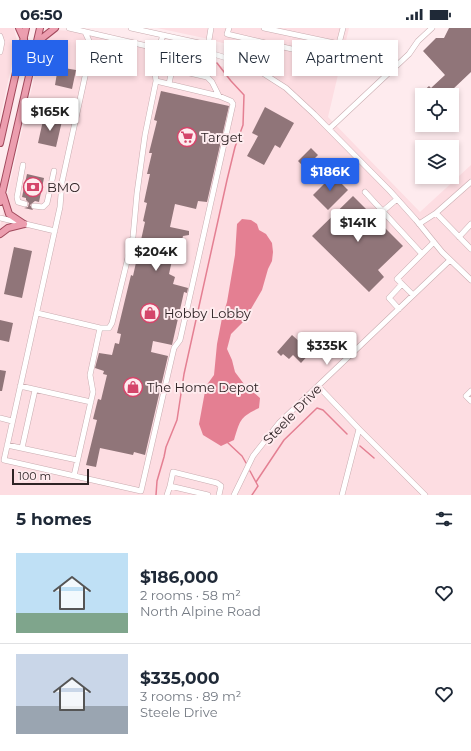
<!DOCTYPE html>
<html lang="en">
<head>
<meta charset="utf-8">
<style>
  body { margin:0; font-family:Montserrat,sans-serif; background:#f2f2f3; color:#1f2937; height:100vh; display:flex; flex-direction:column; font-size:15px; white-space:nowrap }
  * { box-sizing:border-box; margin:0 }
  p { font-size:13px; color:#747a83 }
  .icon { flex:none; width:22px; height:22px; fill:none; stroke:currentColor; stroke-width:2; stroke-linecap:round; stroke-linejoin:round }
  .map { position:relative; height:467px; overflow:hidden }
  .panel { display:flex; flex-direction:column; background:#fff; flex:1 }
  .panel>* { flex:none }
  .hud { position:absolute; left:12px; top:12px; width:447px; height:36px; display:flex; gap:8px }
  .fabs { position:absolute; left:415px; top:60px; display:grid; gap:8px }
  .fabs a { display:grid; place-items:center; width:44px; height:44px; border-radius:0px; background:#fff; box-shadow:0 2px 6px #0003; font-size:20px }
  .scale { position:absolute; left:12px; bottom:10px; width:77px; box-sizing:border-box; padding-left:4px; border:2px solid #2e2325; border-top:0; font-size:11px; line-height:14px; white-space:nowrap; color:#2e2325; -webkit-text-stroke:3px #feebee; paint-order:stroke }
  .price { position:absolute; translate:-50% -34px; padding:0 9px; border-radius:4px; background:#fff; color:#222; font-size:13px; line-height:26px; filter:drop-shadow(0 1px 2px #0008) }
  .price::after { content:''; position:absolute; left:50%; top:24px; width:12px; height:9px; margin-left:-6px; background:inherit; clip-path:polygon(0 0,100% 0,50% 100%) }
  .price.selected { background:#2563eb; color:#fff }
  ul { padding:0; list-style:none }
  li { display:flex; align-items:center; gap:12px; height:100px; padding:0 16px }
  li+li { border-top:1px solid #e0e1e3 }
  li span { display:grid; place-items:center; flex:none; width:112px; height:80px; border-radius:0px; color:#555 }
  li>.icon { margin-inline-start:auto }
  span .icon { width:48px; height:48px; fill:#fffc; stroke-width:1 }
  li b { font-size:17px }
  h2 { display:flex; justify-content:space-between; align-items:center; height:48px; padding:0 16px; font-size:17px }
  .tag { padding:0 14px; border-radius:0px; background:#fff; box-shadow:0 2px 6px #0003; font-size:14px; line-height:36px }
  .tag.selected { background:#2563eb; color:#fff }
  .status { display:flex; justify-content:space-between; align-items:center; height:28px; padding:0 20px; background:#fff; direction:ltr }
  .status svg { height:11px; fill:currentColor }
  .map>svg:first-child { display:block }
  .built { fill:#fddde2 }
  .water { fill:#e47f92 }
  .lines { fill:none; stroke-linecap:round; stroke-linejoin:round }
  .stream { stroke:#e47f92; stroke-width:1.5 }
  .building { fill:#907579 }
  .minor-casing { stroke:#c9acb0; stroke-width:6 }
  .major-casing { stroke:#a1495c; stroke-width:8 }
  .minor { stroke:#fff; stroke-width:5 }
  .major { stroke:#ec9eaf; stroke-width:6 }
  .labels { text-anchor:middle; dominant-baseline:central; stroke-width:4; stroke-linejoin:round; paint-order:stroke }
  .poi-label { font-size:13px; fill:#2e2325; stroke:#feebee; text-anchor:start }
  .street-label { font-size:13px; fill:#2e2325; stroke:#feebee }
</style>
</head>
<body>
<div class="status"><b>06:50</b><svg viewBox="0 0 49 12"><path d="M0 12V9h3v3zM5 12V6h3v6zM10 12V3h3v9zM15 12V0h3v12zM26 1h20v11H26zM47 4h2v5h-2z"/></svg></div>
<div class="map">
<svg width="471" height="467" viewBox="0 0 471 467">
  <rect width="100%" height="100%" fill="#feebee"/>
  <!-- built -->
  <path class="built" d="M0 0H14L17 13 0 90Z
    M157 0H349L328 89 420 184 471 137V467H0V198L40 24 44 14 57 2 70 3 202 33 251 46 257 24 204 10Z"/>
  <!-- water -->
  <path class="water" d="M242 191 251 192 257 196 259 202 266 206 272 215 273 224 272 233 268 241 262 262 244 293 231 306 227 321 232 332 235 344 244 356 260 370 259 380C240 389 240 392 234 412L221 418 203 407 199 396 206 358 214 347 217 316 222 290 227 274 235 227 237 196Z"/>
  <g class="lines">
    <!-- stream -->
    <path class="stream" d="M227 414 242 428 246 435
      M360 418 374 430
      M250 443 258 458 252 467
      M256 454 284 412 317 380 323 382 347 406
      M156 467 157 453 164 429 166 419 177 392 184 346 227 152 235 119 243 97 244 67 231 53 217 35"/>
  </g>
  <!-- building -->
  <path class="building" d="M449 0H471V44L452 62 455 65 453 67H419L429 58 431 60 445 47 423 23 436 10H444Z
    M58 39 76 42 72 61 55 57Z
    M161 63 229 78 207 174 198 173 196 181 175 176 170 199 189 203V207L183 208 178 229 173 228 169 246 175 249 173 256 188 260 187 265 184 264 172 317 153 313 151 324 168 328 145 427 134 424 133 427 100 420 96 439 86 437 97 392 93 391 98 371 101 372 107 347 103 346 104 343 95 340 99 325 112 327 115 315 119 316 121 306 117 305 131 247 133 248 145 194 143 193 147 175 144 174 150 146H147L152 125H149L157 93 154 92Z
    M265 79 294 95 280 120 275 117 264 137 247 128 258 108 252 105Z
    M44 88 62 93 56 119 38 115Z
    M311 120 318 127 305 140 298 133Z
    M27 146 44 150 39 174 35 173 30 177 33 182 24 180 28 179 29 175 26 172V170L22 169Z
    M333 147 348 162 328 182 313 167Z
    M353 168 403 218 378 242 384 249 369 264 312 208Z
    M14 219 32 223 22 270 4 266Z
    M0 292 13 295 9 314 0 312Z
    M292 307 311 324 301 335 293 327 289 331 283 326 281 328 277 324Z
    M0 342 6 343 2 363H0Z"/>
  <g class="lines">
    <defs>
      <path id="minor" d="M69 0 160 21 196 27 207 24
        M131 0 199 15 207 24 233 32 261 44 286 60 314 86 390 163 416 192 442 224 471 252
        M229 0 227 6 335 31 343 0
        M264 0 339 16
        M85 4 90 15 91 21 62 154 60 179 4 432 141 463 174 320 180 312 233 76 231 73 219 68 156 53
        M0 8 2 14 0 24
        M207 24 211 0
        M169 56 172 41 207 49 212 54 219 68
        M329 101 409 26 418 13 432 0
        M23 137 17 169 18 174 25 176
        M471 154 436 185 471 221
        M365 164 422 226
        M34 178 43 179 47 175 54 143
        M383 183 397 171
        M0 190 55 203
        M419 196 436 185
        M459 209 471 196
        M413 267 397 251 434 214
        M399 281 389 270 402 256
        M37 285 100 300H109L112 295 133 209 137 165 145 107 156 53 154 36 163 7
        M20 358 91 374
        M318 358 359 401 342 467
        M471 363 466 368 471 373
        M0 390 12 393
        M359 401 425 467
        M7 417 77 432
        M22 420 35 362
        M74 448 93 364 90 347 100 300
        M170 458 173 444 217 455 221 458 219 467
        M167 467 170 458 208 467
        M234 467 253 428 279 395 450 232"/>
      <path id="major" d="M19 0 24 11
        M37 17 41 11 55 0
        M0 115 26 0
        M3 167 9 186 24 196
        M0 174 40 0
        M0 206 8 200 24 196"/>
    </defs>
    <!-- minor casing -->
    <use href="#minor" class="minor-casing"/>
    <!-- major casing -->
    <use href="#major" class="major-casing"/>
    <!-- minor -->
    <use href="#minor" class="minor"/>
    <!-- major -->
    <use href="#major" class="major"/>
  </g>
  <!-- icons -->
  <defs>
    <symbol id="supermarket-ring" viewBox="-11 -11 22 22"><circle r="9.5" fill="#feebee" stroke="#d4456a" stroke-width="1.5"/><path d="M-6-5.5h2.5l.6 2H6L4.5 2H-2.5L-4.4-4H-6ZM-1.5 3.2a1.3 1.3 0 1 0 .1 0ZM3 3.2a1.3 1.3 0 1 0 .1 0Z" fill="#d4456a"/></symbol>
    <symbol id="bank-ring" viewBox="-11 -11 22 22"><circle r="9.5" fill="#feebee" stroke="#d4456a" stroke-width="1.5"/><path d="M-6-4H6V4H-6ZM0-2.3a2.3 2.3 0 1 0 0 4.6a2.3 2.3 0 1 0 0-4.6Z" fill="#d4456a"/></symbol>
    <symbol id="shop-ring" viewBox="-11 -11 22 22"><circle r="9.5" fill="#feebee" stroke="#d4456a" stroke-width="1.5"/><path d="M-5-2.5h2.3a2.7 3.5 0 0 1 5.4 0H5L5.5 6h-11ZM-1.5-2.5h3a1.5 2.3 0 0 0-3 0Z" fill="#d4456a"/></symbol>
  </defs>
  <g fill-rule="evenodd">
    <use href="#supermarket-ring" x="176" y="98" width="22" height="22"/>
    <use href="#bank-ring" x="22" y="148" width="22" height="22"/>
    <use href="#shop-ring" x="139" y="274" width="22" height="22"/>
    <use href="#shop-ring" x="122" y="348" width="22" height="22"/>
  </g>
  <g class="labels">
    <!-- poi labels -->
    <g class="poi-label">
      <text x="201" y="109">Target</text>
      <text x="47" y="159">BMO</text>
      <text x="164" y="285">Hobby Lobby</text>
      <text x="147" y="359">The Home Depot</text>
    </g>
    <!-- street labels -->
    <g class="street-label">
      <text transform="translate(292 386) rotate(-46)">Steele Drive</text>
    </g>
  </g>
</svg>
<div class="fabs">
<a><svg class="icon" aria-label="locate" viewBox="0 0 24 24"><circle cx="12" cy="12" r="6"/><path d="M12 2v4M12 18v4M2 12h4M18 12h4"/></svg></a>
<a><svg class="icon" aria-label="layers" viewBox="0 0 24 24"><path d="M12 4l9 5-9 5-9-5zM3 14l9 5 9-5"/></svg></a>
</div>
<div class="scale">100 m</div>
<b class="price" style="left:50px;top:104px">$165K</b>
<b class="price selected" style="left:330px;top:164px">$186K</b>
<b class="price" style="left:358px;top:215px">$141K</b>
<b class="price" style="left:156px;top:244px">$204K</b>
<b class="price" style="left:327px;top:338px">$335K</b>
<div class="hud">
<a class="tag selected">Buy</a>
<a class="tag">Rent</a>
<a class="tag">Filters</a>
<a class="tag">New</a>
<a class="tag">Apartment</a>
</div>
</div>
<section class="panel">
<h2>5 homes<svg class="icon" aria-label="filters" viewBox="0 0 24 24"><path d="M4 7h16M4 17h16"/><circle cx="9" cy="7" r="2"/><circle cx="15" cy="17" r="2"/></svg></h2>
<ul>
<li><span style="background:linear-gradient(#bfe0f5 75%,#7fa58c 0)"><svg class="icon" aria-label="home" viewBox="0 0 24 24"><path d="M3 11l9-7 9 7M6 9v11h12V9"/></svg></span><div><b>$186,000</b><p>2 rooms · 58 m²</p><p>North Alpine Road</p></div><svg class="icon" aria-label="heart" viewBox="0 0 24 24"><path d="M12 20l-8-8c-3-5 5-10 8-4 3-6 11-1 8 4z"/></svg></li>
<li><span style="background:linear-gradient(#c9d6e8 65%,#9aa5b1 0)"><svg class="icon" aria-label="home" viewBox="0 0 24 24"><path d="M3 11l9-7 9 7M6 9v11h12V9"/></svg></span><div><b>$335,000</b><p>3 rooms · 89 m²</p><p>Steele Drive</p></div><svg class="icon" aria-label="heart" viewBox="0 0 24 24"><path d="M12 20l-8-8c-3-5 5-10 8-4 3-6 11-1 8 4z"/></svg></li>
</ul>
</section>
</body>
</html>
